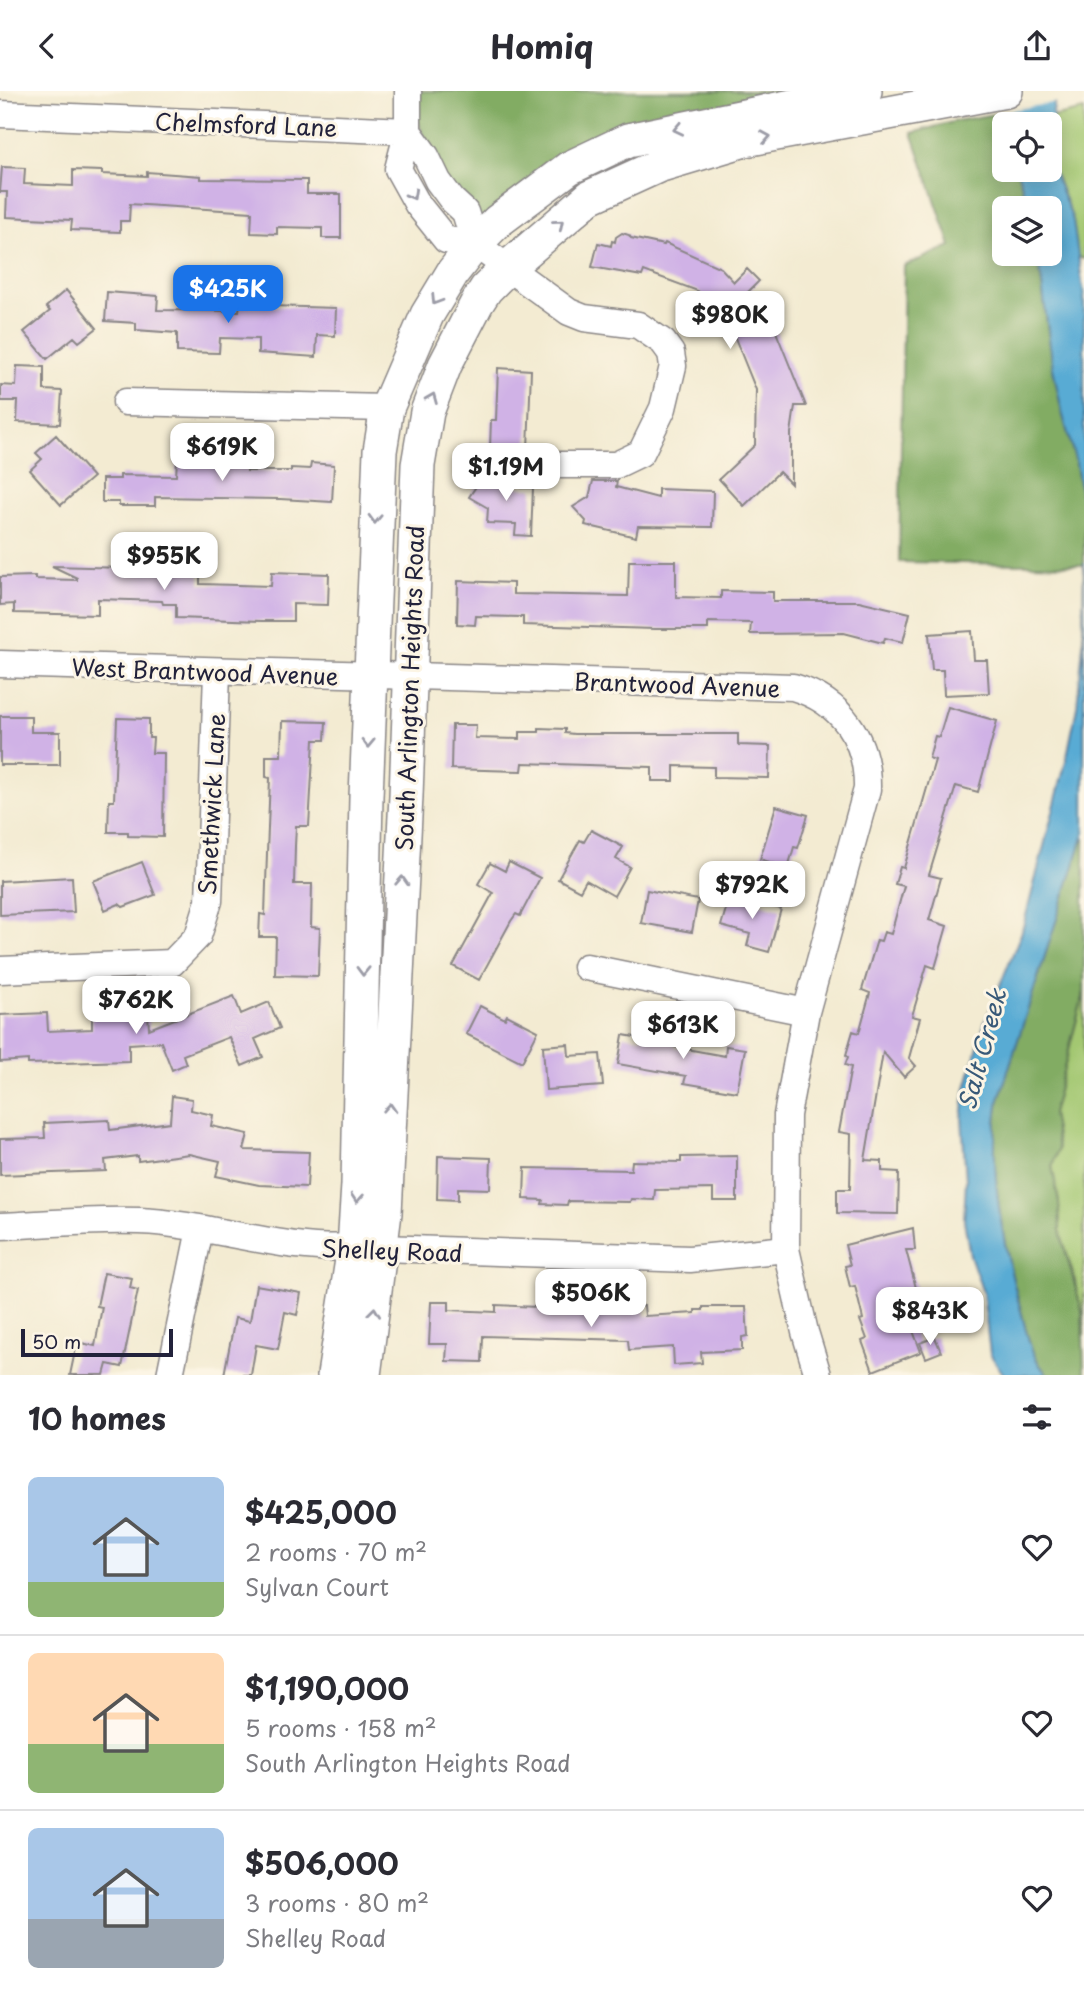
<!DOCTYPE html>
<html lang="en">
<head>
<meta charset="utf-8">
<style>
  body { margin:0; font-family:"Playpen Sans",sans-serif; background:#f2f2f3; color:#2b2b33; height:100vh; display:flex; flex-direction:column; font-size:26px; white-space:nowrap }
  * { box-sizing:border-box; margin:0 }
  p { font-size:23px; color:#7c7c81 }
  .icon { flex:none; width:38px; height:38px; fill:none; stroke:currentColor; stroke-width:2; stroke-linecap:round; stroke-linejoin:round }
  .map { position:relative; height:1284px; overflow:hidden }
  .drawer { display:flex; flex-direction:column; background:#fff; flex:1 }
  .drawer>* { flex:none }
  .buttons { position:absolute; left:992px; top:21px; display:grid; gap:14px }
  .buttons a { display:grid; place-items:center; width:70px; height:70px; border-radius:10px; background:#fff; box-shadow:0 4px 18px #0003; font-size:35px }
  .scale { position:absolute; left:21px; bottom:18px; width:152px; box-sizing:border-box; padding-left:7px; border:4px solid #22223b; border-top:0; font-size:19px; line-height:24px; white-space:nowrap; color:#22223b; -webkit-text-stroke:5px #fcf5e5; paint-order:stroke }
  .price { position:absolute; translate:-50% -60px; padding:0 16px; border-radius:14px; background:#fff; color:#222; font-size:23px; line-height:46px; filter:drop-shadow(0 2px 4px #0008) }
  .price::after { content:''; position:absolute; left:50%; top:42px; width:21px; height:16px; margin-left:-10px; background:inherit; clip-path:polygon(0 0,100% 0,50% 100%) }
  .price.active { background:#1a73e8; color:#fff }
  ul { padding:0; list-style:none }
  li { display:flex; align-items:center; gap:21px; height:175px; padding:0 28px }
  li+li { border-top:2px solid #e1e1e2 }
  li span { display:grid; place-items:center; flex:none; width:196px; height:140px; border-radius:10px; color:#555 }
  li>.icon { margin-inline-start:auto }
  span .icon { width:84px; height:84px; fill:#fffc; stroke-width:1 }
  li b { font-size:30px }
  h2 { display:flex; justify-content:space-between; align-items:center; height:84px; padding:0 28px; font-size:30px }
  header { display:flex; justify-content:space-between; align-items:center; height:91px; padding:0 28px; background:#fff; font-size:32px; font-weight:700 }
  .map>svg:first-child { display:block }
  .green { fill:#a3c771; stroke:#627456; stroke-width:2 }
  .forest { fill:#82ac63; stroke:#52674f; stroke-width:2 }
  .water { fill:#59abd4; stroke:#3e6688; stroke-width:2 }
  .pier { fill:#f3ebd2 }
  .building { fill:#d0b2e6 }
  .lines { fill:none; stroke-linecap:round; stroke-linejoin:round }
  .minor-casing { stroke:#8a8686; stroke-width:29 }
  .major-casing { stroke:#8a8686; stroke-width:36 }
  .minor { stroke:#fff; stroke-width:26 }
  .major { stroke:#fff; stroke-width:33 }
  .oneway { stroke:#9c9ca7 }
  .labels { text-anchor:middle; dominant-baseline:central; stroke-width:6; stroke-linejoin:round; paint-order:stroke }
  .street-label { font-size:23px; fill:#22223b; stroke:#fcf5e5 }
  .water-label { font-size:24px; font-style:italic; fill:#385978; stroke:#fcf5e5 }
</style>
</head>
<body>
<header><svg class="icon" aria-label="back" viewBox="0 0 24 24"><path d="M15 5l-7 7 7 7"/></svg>Homiq<svg class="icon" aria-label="share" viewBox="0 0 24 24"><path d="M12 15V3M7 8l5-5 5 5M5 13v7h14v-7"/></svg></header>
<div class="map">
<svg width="1084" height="1284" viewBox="0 0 1084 1284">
  <rect width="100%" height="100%" fill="#fcf5e5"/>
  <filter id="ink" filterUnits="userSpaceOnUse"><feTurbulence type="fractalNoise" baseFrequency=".0143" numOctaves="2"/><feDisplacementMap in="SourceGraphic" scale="14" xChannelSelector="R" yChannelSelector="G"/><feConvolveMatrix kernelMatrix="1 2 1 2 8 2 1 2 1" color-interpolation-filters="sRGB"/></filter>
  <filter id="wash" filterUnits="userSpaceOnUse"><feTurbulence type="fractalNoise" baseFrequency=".00686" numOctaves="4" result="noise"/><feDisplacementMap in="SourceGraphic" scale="28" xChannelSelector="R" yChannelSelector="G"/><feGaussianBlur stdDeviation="1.57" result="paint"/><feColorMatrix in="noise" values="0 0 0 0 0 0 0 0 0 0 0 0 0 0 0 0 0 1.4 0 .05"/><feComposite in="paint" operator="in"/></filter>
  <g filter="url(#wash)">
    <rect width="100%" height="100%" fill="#f3ebd2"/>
    <!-- green -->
    <path class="green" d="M1084 19V168L1077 166 1073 129 1051 73 1050 42 1052 26Z
      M1084 857V1244L1075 1189 1060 1140 1059 1111 1052 1075 1058 1058 1052 1023 1084 902Z"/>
    <!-- forest -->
    <path class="forest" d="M408 0H867L628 49 475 153 437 86Z
      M1000 22 1004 37V79H1017L1029 117H1004V163H1038L1053 277 1062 321 1076 372 1084 424V474L899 471 904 175 951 155 912 42 956 30Z
      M1084 743V901L1052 1023 1058 1058 1052 1075 1059 1111 1060 1140 1082 1220 1084 1284H1048C1031 1268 1027 1242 1021 1220 1003 1153 987 1077 999 1008Z"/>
    <!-- water -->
    <path class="water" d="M1056 0 1050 42V33H1004V37L1000 22Z
      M1050 57 1051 73 1058 92 1073 129 1084 206V424L1076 372 1062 321 1053 277 1038 163H1050V117H1029L1017 79H1050Z
      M1084 472V743L999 1008C987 1076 1003 1154 1021 1220 1027 1242 1031 1268 1048 1284H1004L990 1263 983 1202 970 1164 964 1129 966 1089 962 1027 966 997 984 934 1022 840 1066 670 1077 616 1083 554Z"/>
    <!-- pier -->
    <path class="pier" d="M993 0H1060L1058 11 996 22Z"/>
    <g id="blocks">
      <!-- building -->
      <path class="building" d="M2 76 25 77 24 93 73 95V79L102 80V83L147 85V81L201 85V88L307 89V103H341V147H322V137L277 136V143L251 142 252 121 130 113 129 130H120V141L71 139 72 129 6 126 7 101H0Z
        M622 142 629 144 631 147 664 154 665 152 721 177 734 191 747 178 759 190 748 201 768 221 806 315H795L791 342V393L779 381 744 415 719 388 755 354 756 299 733 242 720 229 723 225 698 200 644 180 642 185 592 176 598 152 611 155 612 150 615 151 616 146Z
        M66 199 97 237 79 251 74 246 47 268 24 241 50 220 46 216Z
        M107 201 158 205 157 219 239 220 240 214 336 217 335 245 317 244 316 266 258 262V248L220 247 219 262 177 261V242L136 239V232L105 230Z
        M17 275 44 276V299L62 300 60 333 17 331 18 310H1V294L16 295Z
        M498 277 531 279 528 358 490 357 491 329H496Z
        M56 344 93 386 61 414 30 379 42 368 36 362Z
        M197 365 247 366V380H291V377L310 378 311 372 334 374 332 411 280 408 155 406V415H119V411H102V388H120V384L176 385 177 369 197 370Z
        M485 382 499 391 505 388 521 397H533L531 445 515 444 516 433 487 432 488 417 469 406Z
        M593 390H617L616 396 658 407V398L713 400 712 436 638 435 636 446 585 434 586 430 573 416 589 406Z
        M125 460 154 461V468H160V477L200 478V493L271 495 272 481 329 483 328 514 293 513V530H262L176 527V513H163L162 510 98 508V524L14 522V513L0 514V486L35 485V488L77 489V487L52 475 124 477Z
        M629 470H676V506L721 507V500L773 501V510H859L910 522 903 551 885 547 883 552 844 542 750 543 751 532 708 531V538H655L523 534V526L476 525 475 534 457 533 458 490 513 492V503L628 505Z
        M972 540 974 569H987L989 602 944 604 943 579H932L929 543Z
        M948 616 997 630 978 701 956 695 929 784 941 787 929 829 947 835 935 877 927 874 912 925 920 927 909 967 916 975 904 986 883 961 865 1069 882 1070V1080L899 1081 898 1123 837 1122V1098H850L851 1043 839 1041 851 976 845 974 848 966 846 964 853 940 859 942 870 902 862 899 877 849 881 850 884 841 891 843 904 795 895 793 900 776 904 777 935 669 929 667 935 645 939 646Z
        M0 625H31V641H60V674H0Z
        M117 627 149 628V647H153L152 662H164L163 746 128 745V741H108L109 710H114Z
        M282 630 326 631 325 649H314L309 735H296L295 755 294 793H312L311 836 320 837 318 885 275 884 276 846H259L260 823 265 824 267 762 270 687 266 686V665H281Z
        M452 634H476L475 647 520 648V641H539V637L565 638V642L574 643H738V654L770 655 769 687 714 686V676L674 675V690H652V676L523 672 522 680 451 678Z
        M776 715 808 724 798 757 794 756 788 777 760 768Z
        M591 739 623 756 616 768 630 776 614 805 586 789 580 800 558 788 580 749 584 751Z
        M142 771 155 804 123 816 119 813 105 819 93 790Z
        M509 771 540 787 520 825 516 823 511 830 479 889 453 875 493 802 478 793 490 772 505 780Z
        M72 786 74 821 0 824V790Z
        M647 799 698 809 692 841 641 832Z
        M730 804 781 818 769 861 747 855 750 843 721 835Z
        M234 905 241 923 269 911 280 937 255 948 263 966 242 975 229 946 183 964 186 973 172 979 161 951 129 953V970L28 973V969L0 971V924L47 922 48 940 92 938V925L148 923 149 938Z
        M480 915 505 928 507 924 538 940 522 971 466 943Z
        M643 941 677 947 675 956 725 965 726 955 745 958 737 1001 684 992 686 985 618 973 623 944 641 947Z
        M568 953 569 965 600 963 603 995 546 999 543 955Z
        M172 1005 192 1008 191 1019 213 1024 211 1035 248 1043 244 1059 309 1061 307 1096 259 1094 216 1085 220 1070 189 1063 138 1070V1065L105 1069 106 1080 0 1084V1048L45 1047 44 1032 109 1029 110 1039 170 1031Z
        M438 1065 491 1067 490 1098 458 1097V1109L437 1108Z
        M737 1065V1110H713V1098L655 1099 654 1109 631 1108 630 1111 568 1110 567 1114 542 1113 543 1109 524 1108 525 1077 631 1079 632 1070 681 1071V1066Z
        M913 1137 915 1159H906L916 1197 882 1206 894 1237 910 1232 921 1261 873 1280 862 1250 867 1248 860 1229 863 1228 855 1195 850 1196 845 1175 850 1174 845 1154Z
        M104 1182 132 1187 130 1197 138 1199 122 1276 107 1273 104 1284H70L77 1251 95 1255 102 1216 97 1215Z
        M256 1194 301 1202 297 1224 285 1221 278 1258 256 1254 251 1284H224L235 1227 250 1230Z
        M431 1211H449V1219L496 1221V1214L579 1218V1214L604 1215V1217L644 1215 645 1225 695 1222V1219H703V1216H746L748 1245 742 1246V1259L701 1261 702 1272 674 1274 673 1256 629 1259 628 1249 483 1245 482 1271 446 1270 447 1253H429Z
        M935 1246 941 1261 926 1267 920 1252Z"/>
    </g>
  </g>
  <g filter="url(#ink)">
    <use href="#blocks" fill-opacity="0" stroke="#8a8686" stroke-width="2"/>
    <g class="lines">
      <defs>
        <path id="minor" d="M408 0V40L398 78 418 114 446 149 475 153 569 221 584 227 638 234 663 251 671 262 673 275 663 317 641 362 616 374H541
          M0 23 408 40
          M408 40 426 65 438 90 452 109 465 121 475 153
          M126 311 387 317
          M0 573 793 596C841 610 868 648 867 698L806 921 787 1024 786 1158 805 1241 818 1284
          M586 876 806 921
          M0 879 172 872 198 845 209 810 217 581
          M0 1135C46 1133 94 1128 140 1130 212 1133 281 1161 354 1156L690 1168 786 1158
          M170 1284 200 1138"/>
        <path id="major" d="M334 1284 354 1156 358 1094 366 706 380 360 387 317 427 224 453 181 475 153 498 130 569 77 628 49 865 0
          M364 1284 385 1122 406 705 418 374 427 321 445 274 477 212 486 198 507 177 590 106 658 75 745 49 1006 0"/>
      </defs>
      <!-- minor casing -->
      <use href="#minor" class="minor-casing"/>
      <!-- major casing -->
      <use href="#major" class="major-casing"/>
      <!-- minor -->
      <use href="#minor" class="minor"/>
      <!-- major -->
      <use href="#major" class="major"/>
    </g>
    <!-- one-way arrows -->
    <defs><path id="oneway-chevron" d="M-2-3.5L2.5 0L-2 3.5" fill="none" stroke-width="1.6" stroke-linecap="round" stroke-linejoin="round" transform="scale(1.75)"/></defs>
    <g class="oneway">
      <use href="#oneway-chevron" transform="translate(678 38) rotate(168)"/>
      <use href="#oneway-chevron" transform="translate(766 46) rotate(-10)"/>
      <use href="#oneway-chevron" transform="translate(412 104) rotate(61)"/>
      <use href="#oneway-chevron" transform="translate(559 133) rotate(-40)"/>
      <use href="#oneway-chevron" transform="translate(436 209) rotate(122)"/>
      <use href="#oneway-chevron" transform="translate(432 307) rotate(-68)"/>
      <use href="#oneway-chevron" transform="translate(375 428) rotate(92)"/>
      <use href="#oneway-chevron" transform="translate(368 652) rotate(92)"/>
      <use href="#oneway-chevron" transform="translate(402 790) rotate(-87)"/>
      <use href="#oneway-chevron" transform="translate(363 880) rotate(91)"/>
      <use href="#oneway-chevron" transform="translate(390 1017) rotate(-87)"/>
      <use href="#oneway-chevron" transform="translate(357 1107) rotate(94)"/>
      <use href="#oneway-chevron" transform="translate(374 1221) rotate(-83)"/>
    </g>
  </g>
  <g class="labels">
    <!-- street labels -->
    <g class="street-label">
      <text transform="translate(246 33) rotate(2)">Chelmsford Lane</text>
      <text transform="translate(205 580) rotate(2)">West Brantwood Avenue</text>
      <text transform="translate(677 593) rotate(2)">Brantwood Avenue</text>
      <text transform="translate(409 597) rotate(-88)">South Arlington Heights Road</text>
      <text transform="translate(211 713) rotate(-87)">Smethwick Lane</text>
      <text transform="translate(392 1159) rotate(2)">Shelley Road</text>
    </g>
    <!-- water labels -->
    <g class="water-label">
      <text transform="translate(981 958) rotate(-75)">Salt Creek</text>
    </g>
  </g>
</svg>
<div class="buttons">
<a><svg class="icon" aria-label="locate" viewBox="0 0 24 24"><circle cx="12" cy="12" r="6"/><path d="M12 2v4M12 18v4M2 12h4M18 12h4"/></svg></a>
<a><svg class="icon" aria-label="layers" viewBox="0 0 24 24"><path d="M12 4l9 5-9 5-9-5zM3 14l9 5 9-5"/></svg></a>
</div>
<div class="scale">50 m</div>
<b class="price active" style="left:228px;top:234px">$425K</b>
<b class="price" style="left:730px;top:260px">$980K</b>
<b class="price" style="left:222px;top:392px">$619K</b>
<b class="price" style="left:506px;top:412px">$1.19M</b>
<b class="price" style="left:164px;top:501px">$955K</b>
<b class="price" style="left:752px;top:830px">$792K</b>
<b class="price" style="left:136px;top:945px">$762K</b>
<b class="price" style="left:683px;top:970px">$613K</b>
<b class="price" style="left:591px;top:1238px">$506K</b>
<b class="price" style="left:930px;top:1256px">$843K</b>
</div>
<section class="drawer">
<h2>10 homes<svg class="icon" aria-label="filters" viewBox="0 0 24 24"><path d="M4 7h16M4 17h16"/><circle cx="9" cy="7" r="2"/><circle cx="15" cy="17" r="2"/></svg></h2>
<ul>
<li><span style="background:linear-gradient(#a9c7e8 75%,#8fb573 0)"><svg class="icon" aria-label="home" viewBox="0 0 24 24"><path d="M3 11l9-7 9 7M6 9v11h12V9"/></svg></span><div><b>$425,000</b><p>2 rooms · 70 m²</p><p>Sylvan Court</p></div><svg class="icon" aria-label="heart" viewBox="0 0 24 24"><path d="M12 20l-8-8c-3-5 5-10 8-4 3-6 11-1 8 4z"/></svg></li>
<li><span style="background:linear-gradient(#ffd9b3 65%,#8fb573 0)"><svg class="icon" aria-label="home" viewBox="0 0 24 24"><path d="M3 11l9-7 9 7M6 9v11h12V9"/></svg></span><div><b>$1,190,000</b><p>5 rooms · 158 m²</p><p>South Arlington Heights Road</p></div><svg class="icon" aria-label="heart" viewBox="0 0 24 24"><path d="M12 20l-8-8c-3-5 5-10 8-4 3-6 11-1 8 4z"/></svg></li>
<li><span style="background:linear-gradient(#a9c7e8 65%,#9aa5b1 0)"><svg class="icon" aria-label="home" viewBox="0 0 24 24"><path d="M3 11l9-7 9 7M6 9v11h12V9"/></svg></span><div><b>$506,000</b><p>3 rooms · 80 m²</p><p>Shelley Road</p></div><svg class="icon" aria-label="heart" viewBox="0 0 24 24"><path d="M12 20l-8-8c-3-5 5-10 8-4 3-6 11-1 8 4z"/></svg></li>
</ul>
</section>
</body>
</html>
